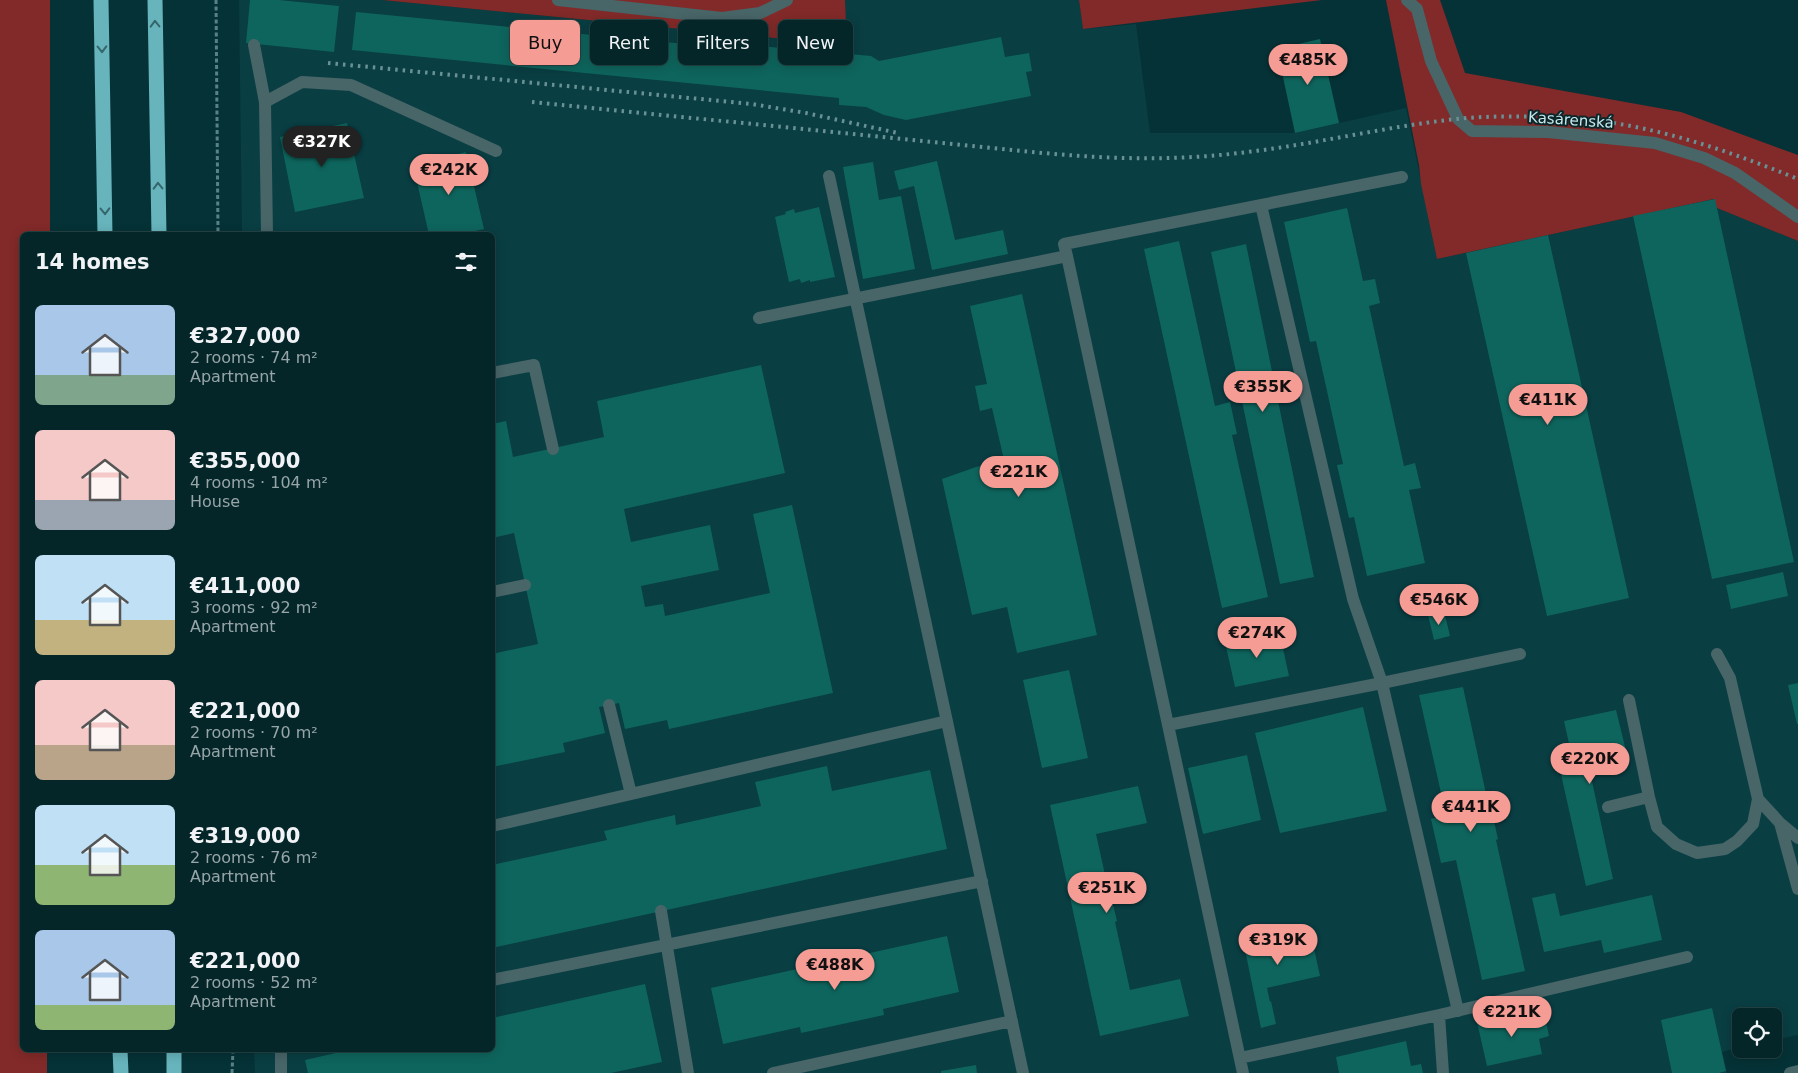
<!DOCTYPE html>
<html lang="en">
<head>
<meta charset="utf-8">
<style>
  body { margin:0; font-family:"DejaVu Sans",sans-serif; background:#0d2e30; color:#f1f3f6; height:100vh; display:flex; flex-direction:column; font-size:19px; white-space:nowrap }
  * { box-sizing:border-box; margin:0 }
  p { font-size:16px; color:#97a5a8 }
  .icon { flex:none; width:28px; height:28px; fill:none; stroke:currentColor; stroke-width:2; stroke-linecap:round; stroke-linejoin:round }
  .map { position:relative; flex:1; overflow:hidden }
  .side { position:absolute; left:20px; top:232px; width:475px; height:820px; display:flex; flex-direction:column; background:#042628; border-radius:8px; box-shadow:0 2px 12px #0003,0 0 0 1px #254345 }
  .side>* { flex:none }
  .banner { position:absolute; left:510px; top:20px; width:475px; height:45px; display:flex; gap:10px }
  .fabs { position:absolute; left:1732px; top:1008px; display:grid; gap:10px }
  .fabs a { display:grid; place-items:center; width:50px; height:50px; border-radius:8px; background:#042628; box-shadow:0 2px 12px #0003,0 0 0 1px #254345; font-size:25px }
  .price { position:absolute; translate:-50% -42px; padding:0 11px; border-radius:18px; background:#f59c95; color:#111; font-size:16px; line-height:32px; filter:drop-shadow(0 1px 2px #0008) }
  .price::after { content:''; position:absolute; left:50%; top:30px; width:15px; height:11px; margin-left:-8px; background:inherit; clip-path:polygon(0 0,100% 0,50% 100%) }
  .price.selected { background:#222; color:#fff }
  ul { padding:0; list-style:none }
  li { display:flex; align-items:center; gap:15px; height:125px; padding:0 15px }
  li span { display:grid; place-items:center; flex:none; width:140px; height:100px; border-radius:8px; color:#555 }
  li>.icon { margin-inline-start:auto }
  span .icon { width:60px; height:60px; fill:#fffc; stroke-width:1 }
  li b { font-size:21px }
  h2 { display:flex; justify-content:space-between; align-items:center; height:60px; padding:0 15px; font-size:21px }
  .chip { padding:0 18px; border-radius:8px; background:#042628; box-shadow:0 2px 12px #0003,0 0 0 1px #254345; font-size:18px; line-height:45px }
  .chip.selected { background:#f59c95; color:#111 }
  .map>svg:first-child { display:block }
  .built { fill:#093e43 }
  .green { fill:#822a29 }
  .building { fill:#0e655d }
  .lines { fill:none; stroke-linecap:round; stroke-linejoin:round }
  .path { stroke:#598286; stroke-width:3; stroke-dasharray:4 2.5; stroke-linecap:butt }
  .minor { stroke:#486568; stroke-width:12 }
  .highway { stroke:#67b4bc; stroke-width:15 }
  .rail { stroke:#6a9296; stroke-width:4; stroke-dasharray:2.5 5; stroke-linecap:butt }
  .oneway { stroke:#35666b }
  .labels { text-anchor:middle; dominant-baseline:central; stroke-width:4; stroke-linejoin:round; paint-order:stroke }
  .street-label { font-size:15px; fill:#c5e9ed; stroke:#0d2629 }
</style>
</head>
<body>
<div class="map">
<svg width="1798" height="1073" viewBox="0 0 1798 1073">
  <rect width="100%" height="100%" fill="#053236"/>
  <!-- built -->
  <path class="built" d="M239 0H382L846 45 845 0H1079L1083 29 1136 24 1150 133H1295L1406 108 1437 259 1715 199 1717 208 1798 241V1035L1774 1040V1016H1741V1047L1722 1052 1727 1073H255L254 1050H492V235H242Z"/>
  <!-- green -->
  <path class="green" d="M0 0H50V235H22V1050H47V1073H0Z
    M382 0H845L847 45Z
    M1079 0H1322L1083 29Z
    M1386 0H1440L1465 73 1681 112 1798 155V241L1717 208 1714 199 1437 259 1421 184 1419 165Z"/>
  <!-- building -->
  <path class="building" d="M250 0H279L339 6 334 52 246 43Z
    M356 12 757 51 758 46 871 56 879 61 1001 37 1005 57 1029 53 1032 71 1026 72 1031 96 906 120 884 115 866 107 839 105V98L352 50Z
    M1320 39 1339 123 1295 133 1277 49Z
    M347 123 364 198 295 212 280 137Z
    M466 152 484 229 458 235H429L413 164Z
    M937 161 955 240 1003 230 1008 254 932 270 914 186 899 190 894 171Z
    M873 162 879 200 901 196 915 269 863 279 843 167Z
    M1715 199 1794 562 1712 579 1633 216Z
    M819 207 835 277 810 282V280L801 283 800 279 789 282 775 217 786 214 785 212 794 209 795 213Z
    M1347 208 1363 281 1375 279 1380 303 1369 306 1404 466 1415 463 1421 488 1409 490 1425 563 1367 576 1354 517 1349 518 1337 465 1343 464 1316 341 1310 342 1284 222Z
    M1548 235 1629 598 1547 616 1466 253Z
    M1179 241 1215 406 1230 402 1237 434 1232 435 1268 597 1222 608 1144 249Z
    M1246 244 1314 577 1280 584 1211 252Z
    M1022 294 1097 635 1017 653 1007 607 972 615 942 479 976 467 1004 460 992 408 980 411 975 386 987 384 970 306Z
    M761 365 785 473 624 509 631 542 710 525 719 570 641 586 645 607 663 604 665 616 770 593 753 514 792 505 833 693 669 729 667 720 625 729 619 703 599 707 605 733 563 743 565 752 492 767V654L538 644 514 533 492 538V424L506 421 513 457 604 437 597 401Z
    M1783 572 1788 596 1731 609 1726 585Z
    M1444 611 1450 636 1434 640 1428 615Z
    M1279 630 1289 676 1235 687 1225 642Z
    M1069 670 1088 758 1042 768 1023 680Z
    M1798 683V724H1797L1788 685Z
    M1463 687 1491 817H1493L1498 839 1496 840 1525 971 1482 980 1456 860 1441 863 1431 819 1446 815 1419 695Z
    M1363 707 1387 811 1280 833 1255 733Z
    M1616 710 1629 763 1590 772 1613 879 1586 886 1556 752 1570 748 1564 721Z
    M1247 755 1261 820 1203 834 1188 768Z
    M827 766 832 791 930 770 947 849 492 948V865L607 840 604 831 675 815 676 825 761 806 755 782Z
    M1138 786 1147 823 1096 834 1111 902 1112 901 1117 921 1115 922 1130 990 1180 979 1189 1016 1100 1036 1050 805Z
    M1555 893 1560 916 1652 895 1662 940 1604 953 1601 940 1544 952 1532 898Z
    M1310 930 1320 976 1267 988 1270 1002 1271 1001 1276 1024 1261 1028 1242 935 1255 932 1256 941Z
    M947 936 959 992 883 1009 884 1015 801 1033 800 1027 723 1044 711 988Z
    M645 984 662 1062 611 1073H308L305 1060 349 1050H492V1018Z
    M1712 1008 1726 1071 1719 1073H1672L1661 1020Z
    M1533 1010 1536 1025 1546 1022 1549 1036 1539 1039 1542 1054 1487 1066 1477 1022Z
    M1406 1041 1411 1066 1421 1064 1423 1073H1339L1336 1057Z
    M976 1065 977 1073H941V1071Z"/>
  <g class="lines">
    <!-- path -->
    <path class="path" d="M216 0 218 235
      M232 1073 233 1050"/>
    <!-- minor -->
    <path class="minor" d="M558 0 722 18 760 13 787 0
      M1407 0 1417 9 1431 61 1458 119 1472 131 1548 132 1655 143 1704 158 1735 173 1798 217
      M254 45 265 102
      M829 176 1023 1073
      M1261 205 1353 599 1382 683 1458 1011
      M267 235 265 102 302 82 351 85 496 151
      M1067 256 1064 244 1402 177
      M759 318 1067 256 1243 1073
      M492 373 534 365 553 449
      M492 592 525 585
      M1629 700 1649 797 1657 827 1676 844 1697 853 1725 849 1737 841 1753 824 1758 799 1730 678 1717 654
      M609 705 631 794
      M1168 725 1382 683 1520 654
      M1758 799 1780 823 1798 838
      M1608 807 1649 797
      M1780 823 1798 889
      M492 826 947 721
      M661 911 688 1073
      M492 980 982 881
      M1439 1015 1687 957
      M281 1050V1073
      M1240 1058 1439 1015 1443 1073
      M773 1073 1012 1021
      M1790 1073 1798 1071"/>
    <!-- highway -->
    <path class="highway" d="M101 0 105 235
      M155 0 159 235
      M120 1050 121 1073
      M174 1050V1073"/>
    <!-- rail -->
    <path class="rail" d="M328 63 752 104 806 113 898 133
      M532 102 1043 153C1109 159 1173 161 1239 153 1312 145 1383 127 1456 119 1485 116 1516 116 1545 117 1633 118 1717 146 1798 179"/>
  </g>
  <!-- one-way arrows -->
  <defs><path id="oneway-chevron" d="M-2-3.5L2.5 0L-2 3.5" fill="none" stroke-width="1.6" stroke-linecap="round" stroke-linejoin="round" transform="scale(1.25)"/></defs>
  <g class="oneway">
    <use href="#oneway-chevron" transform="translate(155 24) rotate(-91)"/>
    <use href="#oneway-chevron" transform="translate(102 49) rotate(89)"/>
    <use href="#oneway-chevron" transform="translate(158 186) rotate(-91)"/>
    <use href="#oneway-chevron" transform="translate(105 211) rotate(89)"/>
  </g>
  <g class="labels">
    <!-- street labels -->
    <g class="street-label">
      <text transform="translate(1571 120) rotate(4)">Kasárenská</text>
    </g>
  </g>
</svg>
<div class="fabs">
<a><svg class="icon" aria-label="locate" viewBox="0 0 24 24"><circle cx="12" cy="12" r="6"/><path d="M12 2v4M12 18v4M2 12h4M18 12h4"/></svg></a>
</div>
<b class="price" style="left:1308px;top:86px">€485K</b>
<b class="price selected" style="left:322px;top:168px">€327K</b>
<b class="price" style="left:449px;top:196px">€242K</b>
<b class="price" style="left:1263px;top:413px">€355K</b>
<b class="price" style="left:1548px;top:426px">€411K</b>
<b class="price" style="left:1019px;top:498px">€221K</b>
<b class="price" style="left:1439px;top:626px">€546K</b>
<b class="price" style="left:1257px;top:659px">€274K</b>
<b class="price" style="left:1590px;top:785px">€220K</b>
<b class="price" style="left:1471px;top:833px">€441K</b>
<b class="price" style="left:1107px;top:914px">€251K</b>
<b class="price" style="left:1278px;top:966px">€319K</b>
<b class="price" style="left:835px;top:991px">€488K</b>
<b class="price" style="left:1512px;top:1038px">€221K</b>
<div class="banner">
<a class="chip selected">Buy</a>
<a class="chip">Rent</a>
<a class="chip">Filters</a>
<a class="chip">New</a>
</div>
<section class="side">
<h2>14 homes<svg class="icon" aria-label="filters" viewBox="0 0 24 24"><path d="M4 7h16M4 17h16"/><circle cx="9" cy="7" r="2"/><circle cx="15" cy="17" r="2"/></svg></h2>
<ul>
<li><span style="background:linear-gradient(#a9c7e8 70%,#7fa58c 0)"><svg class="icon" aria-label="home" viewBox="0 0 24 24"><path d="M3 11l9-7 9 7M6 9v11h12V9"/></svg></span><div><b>€327,000</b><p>2 rooms · 74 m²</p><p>Apartment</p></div></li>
<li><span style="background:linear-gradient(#f6c9c9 70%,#9aa5b1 0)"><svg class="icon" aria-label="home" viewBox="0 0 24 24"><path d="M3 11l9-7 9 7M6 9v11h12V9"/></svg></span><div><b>€355,000</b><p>4 rooms · 104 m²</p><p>House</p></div></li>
<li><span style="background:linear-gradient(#bfe0f5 65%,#c2b280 0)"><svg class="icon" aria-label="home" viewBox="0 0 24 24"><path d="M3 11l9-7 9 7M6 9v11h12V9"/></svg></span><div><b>€411,000</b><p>3 rooms · 92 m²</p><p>Apartment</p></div></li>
<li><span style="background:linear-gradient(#f6c9c9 65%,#b9a48a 0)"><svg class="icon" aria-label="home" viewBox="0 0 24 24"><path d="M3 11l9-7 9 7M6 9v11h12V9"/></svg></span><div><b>€221,000</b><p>2 rooms · 70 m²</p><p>Apartment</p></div></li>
<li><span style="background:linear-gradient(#bfe0f5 60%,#8fb573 0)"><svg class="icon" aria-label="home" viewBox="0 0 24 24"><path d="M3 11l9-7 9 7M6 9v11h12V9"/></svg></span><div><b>€319,000</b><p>2 rooms · 76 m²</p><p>Apartment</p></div></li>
<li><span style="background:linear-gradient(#a9c7e8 75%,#8fb573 0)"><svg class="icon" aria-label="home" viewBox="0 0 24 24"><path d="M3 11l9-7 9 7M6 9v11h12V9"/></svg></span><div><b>€221,000</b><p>2 rooms · 52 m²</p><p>Apartment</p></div></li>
</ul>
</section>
</div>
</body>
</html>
